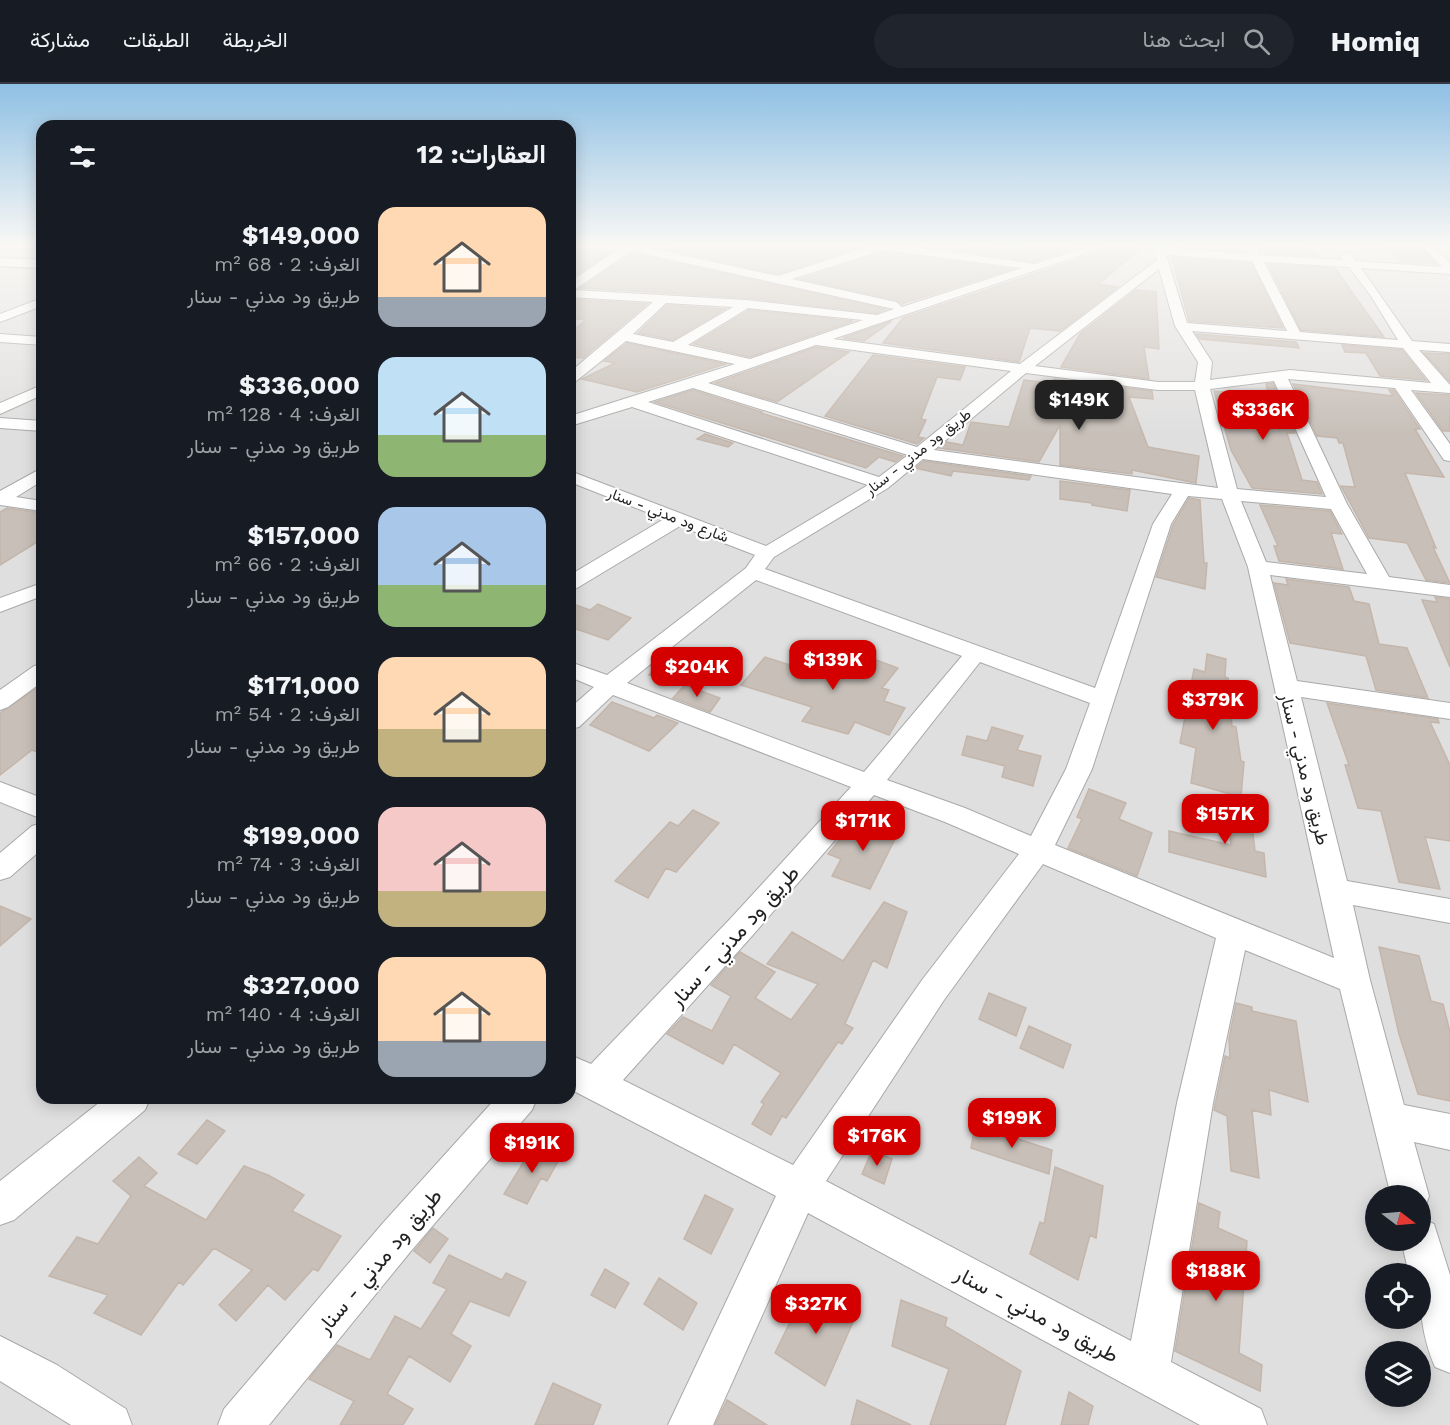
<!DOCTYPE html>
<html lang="ar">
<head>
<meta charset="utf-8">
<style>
  body { margin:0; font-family:"Work Sans",Vazirmatn,sans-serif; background:#20242c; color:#f1f3f6; direction:rtl; height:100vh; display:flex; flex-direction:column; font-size:22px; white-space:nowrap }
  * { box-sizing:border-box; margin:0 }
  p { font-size:20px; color:#9ea1a6 }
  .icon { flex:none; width:33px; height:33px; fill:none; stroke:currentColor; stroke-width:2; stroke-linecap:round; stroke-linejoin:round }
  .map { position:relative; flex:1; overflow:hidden; direction:ltr }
  .sheet { position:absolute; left:36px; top:36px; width:540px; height:984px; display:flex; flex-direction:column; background:#171b24; border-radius:18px; box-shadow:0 3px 15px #0003; direction:rtl }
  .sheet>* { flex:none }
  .needle { width:39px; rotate:106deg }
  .tools { position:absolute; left:1365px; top:1101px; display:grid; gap:12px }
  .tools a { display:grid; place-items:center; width:66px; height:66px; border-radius:50%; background:#171b24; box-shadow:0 3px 15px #0003; font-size:30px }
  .price { position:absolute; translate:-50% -51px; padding:0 14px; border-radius:12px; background:#d40000; color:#fff; font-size:20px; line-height:39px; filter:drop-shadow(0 2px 3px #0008) }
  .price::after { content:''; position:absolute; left:50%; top:36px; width:18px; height:14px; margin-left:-9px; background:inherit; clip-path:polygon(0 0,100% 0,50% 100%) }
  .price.selected { background:#222; color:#fff }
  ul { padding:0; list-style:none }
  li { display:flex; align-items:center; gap:18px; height:150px; padding:0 30px }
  li span { display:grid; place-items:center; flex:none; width:168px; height:120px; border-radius:18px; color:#555 }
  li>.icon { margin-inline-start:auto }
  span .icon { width:72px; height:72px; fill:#fffc; stroke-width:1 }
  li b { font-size:26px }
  h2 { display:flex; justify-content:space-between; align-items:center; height:72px; padding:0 30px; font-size:26px }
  header { display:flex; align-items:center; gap:36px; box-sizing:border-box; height:84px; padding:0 30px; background:#171b24; border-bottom:2px solid #363941 }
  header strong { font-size:28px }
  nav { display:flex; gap:33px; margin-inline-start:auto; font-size:21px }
  .search { width:420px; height:54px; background:#20242c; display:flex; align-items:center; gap:15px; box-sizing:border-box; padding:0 21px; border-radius:33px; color:#9ea1a6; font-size:22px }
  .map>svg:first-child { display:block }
  .residential { fill:#e0dfdf; fill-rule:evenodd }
  .building { fill:#c7bfb8; stroke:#c4b6ab; stroke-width:1.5 }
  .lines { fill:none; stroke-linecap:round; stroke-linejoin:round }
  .minor-casing { stroke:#a9a9a9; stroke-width:2 }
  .tertiary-casing { stroke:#a9a9a9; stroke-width:3 }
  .minor { fill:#fff; fill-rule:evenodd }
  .tertiary { fill:#fff; fill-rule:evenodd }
  .labels { text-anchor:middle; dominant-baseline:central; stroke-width:4.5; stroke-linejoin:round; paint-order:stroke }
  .far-street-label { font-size:15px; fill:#222; stroke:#fff }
  .street-label { font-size:18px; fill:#222; stroke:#fff }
  .near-street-label { font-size:21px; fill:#222; stroke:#fff }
</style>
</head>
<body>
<header>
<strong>Homiq</strong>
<div class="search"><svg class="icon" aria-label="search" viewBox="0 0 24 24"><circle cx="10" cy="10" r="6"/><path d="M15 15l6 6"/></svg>ابحث هنا</div>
<nav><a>الخريطة</a><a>الطبقات</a><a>مشاركة</a></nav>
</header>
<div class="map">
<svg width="1450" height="1341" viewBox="0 0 1450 1341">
  <rect width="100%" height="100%" fill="#f2efe9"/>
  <!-- residential -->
  <path class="residential" d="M0 162H42V1014H570V162H1450V1341H0ZM1376 1112H1420V1156H1376ZM1376 1190H1420V1234H1376ZM1376 1268H1420V1312H1376Z"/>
  <!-- building -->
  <path class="building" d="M673 162H863L778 190 668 166Z
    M964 162 1017 166 1026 165 1027 162 1075 164 1035 178 961 167Z
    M1109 162H1143L1099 200 1118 203 1060 247 1030 244 1019 278 883 259 903 234 1102 167Z
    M1259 162H1306L1319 172 1262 169Z
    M1384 162H1420L1436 180 1403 178Z
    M580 165 611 168 570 195V172Z
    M883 168 1012 185 902 220 896 216 801 195Z
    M631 170H634L886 225 877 229 746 214 581 204Z
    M1172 174 1251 179 1283 244 1189 237Z
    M1268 180 1335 184 1384 253 1301 246Z
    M1136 206 1156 208 1159 265 1144 263 1149 295 1061 283 1080 250Z
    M570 215 647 220 583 274 570 273V249L586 236 570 234Z
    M667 221 725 225 673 256 638 249Z
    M749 226 853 237 750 273 694 260Z
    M892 237 864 257 843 254Z
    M1196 250 1296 258 1299 264 1200 255Z
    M627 259 726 280 637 308 582 295 615 279 604 277Z
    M1342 261 1402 266 1426 296 1380 292 1366 269 1345 268Z
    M816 263 849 268 777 318 715 299Z
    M1424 269 1450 270V298Z
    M873 271 965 283 960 296 937 293 921 335 926 336 918 353 924 354 917 360 825 332Z
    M1054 295 1152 307 1153 315 1129 313 1148 363 1199 372 1196 399 1132 386V390L1060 381V341L1039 378 939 364 947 358 963 361 971 338 1009 343 1024 296 1051 299Z
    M1273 299 1295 349H1287L1302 396 1317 398 1322 410 1252 404 1231 366 1214 307 1269 312 1266 300Z
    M1293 300 1393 312 1389 306H1394L1420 345H1415L1444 393 1405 389 1436 464 1433 463 1450 499 1426 496 1407 459 1369 454 1341 402 1355 403 1343 359H1339L1337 354 1317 352Z
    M693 306 762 328 761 329 903 372 895 378 879 373 866 384 655 318Z
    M1416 309 1450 311V347H1443Z
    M705 350 733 359 728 363 697 355Z
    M924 377 1031 392 1029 396 953 387 951 392 915 384Z
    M1060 397 1130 406 1127 427 1092 421V419L1060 415Z
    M1189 414 1200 416 1204 479H1207L1205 505 1156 493 1173 441Z
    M1260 421 1330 427 1342 450 1331 449 1343 485 1279 477 1274 462H1278Z
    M7 424 42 429V455L0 481V428Z
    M1286 495 1349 503 1354 517 1369 520 1379 560 1407 564 1428 614 1376 606 1366 572 1290 559 1274 499 1288 501Z
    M1435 513 1450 515V583L1422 516 1437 518Z
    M570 519 590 526 598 520 631 534 608 556 570 543Z
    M825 566 870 583 876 576 898 584 882 604 889 606 884 617 905 624 889 651 855 638 848 650 802 637 812 623 741 601 765 573 806 586Z
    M1207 570 1226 575 1225 593 1228 594 1232 642 1236 643 1241 677 1244 678 1241 713 1191 699 1196 664 1180 659 1194 585 1205 588Z
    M665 574 693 584 678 601 649 591Z
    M42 601V670L32 666 0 691V629Z
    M685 601 720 614 710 628 673 614Z
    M612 618 654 634 657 631 678 639 649 667 590 641Z
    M1327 619 1438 635 1439 639 1430 638 1450 681V757L1425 753 1440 805 1399 798 1381 727 1358 724 1345 681H1349Z
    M992 643 1023 652 1017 666 1041 672 1033 702 1002 693 1005 682 962 671 967 652 987 657Z
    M1089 705 1126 719 1119 735 1152 749 1137 792 1068 764 1082 735 1077 733Z
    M1227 718 1250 723 1255 767 1264 769 1266 793 1169 768V747L1231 761Z
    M693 726 719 739 676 788 666 784 648 814 615 797 670 738 678 742Z
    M857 734 899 747 870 805 832 792 841 775 828 770Z
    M884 818 907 828 887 884 873 876 845 940 853 944 842 960 838 958 786 1034 782 1032 771 1051 752 1040 764 1020 761 1018 781 989 734 960 723 980 667 950 683 933 712 947 731 912 711 901 740 868 775 888 755 914 791 936 818 900 767 880 792 848 843 877Z
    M0 822 31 835 0 862Z
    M1379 863 1419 872 1431 917 1443 920 1450 948V1017L1418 1010 1399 950Z
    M989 909 1026 924 1016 952 979 935Z
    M1236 919 1252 923V927L1296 937 1308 1018 1269 1006 1271 1031 1252 1026 1259 1094 1231 1087 1227 1032 1214 1026 1225 972 1230 974 1229 955Z
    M1029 942 1071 961 1063 984 1020 964Z
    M207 1036 225 1047 197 1080 178 1070Z
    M975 1041 1052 1066 1049 1090 971 1064Z
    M534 1061 561 1072 547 1097 541 1094 527 1120 504 1110Z
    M872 1066 892 1075 884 1100 862 1090Z
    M139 1073 157 1089 144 1102 206 1136 244 1082 268 1091 304 1111 292 1127 341 1152 318 1187 313 1185 285 1216 268 1201 236 1237 219 1221 252 1186 214 1164 183 1201 179 1198 141 1251 94 1229 108 1211 49 1192 77 1153 98 1160 131 1112 113 1097Z
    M1055 1083 1103 1102 1096 1154 1090 1151 1078 1196 1030 1170 1040 1138 1044 1140Z
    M705 1111 733 1125 711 1170 684 1155Z
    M1199 1119 1220 1128 1218 1144 1247 1157 1239 1269 1262 1281 1260 1307 1175 1267Z
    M433 1144 448 1155 430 1179 414 1167Z
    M449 1171 502 1196 506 1189 526 1198 509 1232 470 1217 451 1250 471 1262 450 1298 409 1272 387 1310 413 1325 403 1341H340L354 1317 309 1295 337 1261 370 1276 395 1232 421 1245 447 1205 433 1199Z
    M605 1185 629 1199 615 1224 591 1211Z
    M659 1194 697 1219 683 1246 644 1220Z
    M808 1201 856 1231 825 1302 775 1269Z
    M901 1216 947 1234 945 1242 1021 1287 1005 1341H930L949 1285 892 1262Z
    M553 1299 601 1321 593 1341H535Z
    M1069 1308 1093 1322 1088 1341H1061Z
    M727 1316 767 1341H715Z
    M857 1316 911 1341H851Z"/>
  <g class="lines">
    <defs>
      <path id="minor" d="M623 162H640L778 192 871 162H907L1035 180 1090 162H1107L833 255 1020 280 1157 176 1153 162 1249 170 1246 162H1256L1260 171 1344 176 1340 172 1346 169 1350 170 1356 177 1442 183 1422 162H1433L1450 179V190L1361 184 1412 257 1450 260V268L1419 266 1450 301V309L1411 306 1450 360V377L1444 376 1395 304 1288 295 1347 420 1389 493 1450 501V513L1270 491 1297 597 1450 619V635L1301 613 1347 797 1450 815V839L1353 821 1370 896 1404 1021 1450 1030V1066L1414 1058 1429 1112 1424 1126 1420 1127V1112H1391L1340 905 1245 866 1213 1019 1171 1278 1261 1325 1267 1341H1200L808 1129 713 1341H668L776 1112 570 1005V971L591 980 731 834 851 703 613 611 579 643 570 645V624L594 603 570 593V578L607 591 746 484 755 471 680 442 577 504 570 506V491L664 435 570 398V387L766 462 868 401 632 323 570 342V332L735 280 626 257 575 298 570 299V288L653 218 570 213V198ZM883 166 1022 184 902 223 896 218 792 195ZM631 167 894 225 877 231 746 216 574 206ZM1166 171 1252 177 1287 247 1187 239ZM1264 178 1349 183 1371 212 1398 256 1300 248ZM1159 185 1175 242 1198 278 1195 298H1158L1035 282ZM666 219 733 223 673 258 633 250ZM748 224 863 236 750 275 688 261ZM1192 247 1403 264 1431 299 1290 286 1210 296 1212 278ZM816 261 1011 287 917 363 708 299ZM1026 289 1158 306H1195L1218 404 934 366ZM1274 297 1326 413 1237 405 1210 305ZM693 304 908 371 879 393 648 318ZM923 375 1172 410 1153 440 1095 604 765 485 774 473 888 404ZM1188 412 1222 415 1248 483 1334 874 1055 761 1092 685 1171 440ZM1241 417 1331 425 1367 490 1266 478ZM756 496 962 572 864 688 627 599ZM980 578 1090 619 1066 685 1031 752 965 724 887 696ZM874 711 945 738 1019 770 922 896 793 1081 623 996 752 852ZM1043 780 1216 854 1177 1019 1131 1257 826 1097 944 916Z
        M42 214V222L0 238V230Z
        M0 250 42 253V261L0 258Z
        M42 301V311L0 330V319Z
        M0 334 42 337V347L0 344Z
        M42 384V397L16 413 42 417V427L0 421V407Z
        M42 499V512L0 528V514Z
        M42 580V598L8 623 0 626V606L34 582Z
        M0 698 42 714V735L0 718Z
        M42 739V765L10 793 0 796V769L32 742Z
        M105 1014H150L145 1026 14 1136 0 1141V1097Z
        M496 1014H537L532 1026 411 1167 269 1341H218L224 1325 383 1139Z
        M1420 1134 1434 1140 1450 1191V1289L1435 1283C1421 1250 1420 1225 1420 1190H1409L1401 1156H1420Z
        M0 1252 57 1281 126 1325 132 1341H71L0 1297Z"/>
      <path id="tertiary" d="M0 174 42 176V184L0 182Z"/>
    </defs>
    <!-- minor casing -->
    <use href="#minor" class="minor-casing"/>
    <!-- tertiary casing -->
    <use href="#tertiary" class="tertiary-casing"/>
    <!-- minor -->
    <use href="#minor" class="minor"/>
    <!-- tertiary -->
    <use href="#tertiary" class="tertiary"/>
  </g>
  <!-- sky -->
  <linearGradient id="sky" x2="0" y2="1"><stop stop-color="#8fc0e4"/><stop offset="0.46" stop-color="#f9f8f5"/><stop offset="1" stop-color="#f9f8f5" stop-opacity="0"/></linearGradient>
  <rect width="1450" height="350" fill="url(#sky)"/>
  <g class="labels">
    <!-- far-street labels -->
    <g class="far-street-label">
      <text transform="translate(918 368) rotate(-38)">طريق ود مدني - سنار</text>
      <text transform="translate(668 431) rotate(21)">شارع ود مدني - سنار</text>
    </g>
    <!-- street labels -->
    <g class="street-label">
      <text transform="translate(1305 685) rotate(76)">طريق ود مدني - سنار</text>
    </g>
    <!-- near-street labels -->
    <g class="near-street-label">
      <text transform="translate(734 852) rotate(-48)">طريق ود مدني - سنار</text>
      <text transform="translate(379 1177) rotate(-50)">طريق ود مدني - سنار</text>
      <text transform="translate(1037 1230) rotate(28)">طريق ود مدني - سنار</text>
    </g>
  </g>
</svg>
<div class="tools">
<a><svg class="needle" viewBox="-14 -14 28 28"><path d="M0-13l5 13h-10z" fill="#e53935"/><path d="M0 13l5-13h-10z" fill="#9ea1a6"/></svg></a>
<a><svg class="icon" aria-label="locate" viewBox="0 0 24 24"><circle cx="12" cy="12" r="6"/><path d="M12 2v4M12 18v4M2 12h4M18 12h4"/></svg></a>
<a><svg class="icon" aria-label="layers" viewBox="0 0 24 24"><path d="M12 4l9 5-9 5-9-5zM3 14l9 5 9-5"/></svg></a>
</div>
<b class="price selected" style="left:1079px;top:347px">$149K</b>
<b class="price" style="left:1263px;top:357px">$336K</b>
<b class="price" style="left:833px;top:607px">$139K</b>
<b class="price" style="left:697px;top:614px">$204K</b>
<b class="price" style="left:1213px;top:647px">$379K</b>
<b class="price" style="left:1225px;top:761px">$157K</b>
<b class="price" style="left:863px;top:768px">$171K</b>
<b class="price" style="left:1012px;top:1065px">$199K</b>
<b class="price" style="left:877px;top:1083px">$176K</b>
<b class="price" style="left:532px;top:1090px">$191K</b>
<b class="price" style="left:1216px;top:1218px">$188K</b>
<b class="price" style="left:816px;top:1251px">$327K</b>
<section class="sheet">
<h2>العقارات: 12<svg class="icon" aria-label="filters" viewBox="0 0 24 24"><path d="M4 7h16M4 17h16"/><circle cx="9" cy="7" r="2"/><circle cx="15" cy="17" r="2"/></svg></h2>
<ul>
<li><span style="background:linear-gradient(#ffd9b3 75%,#9aa5b1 0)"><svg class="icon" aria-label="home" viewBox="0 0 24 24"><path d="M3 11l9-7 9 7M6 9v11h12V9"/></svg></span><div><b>$149,000</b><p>الغرف: 2 · 68 m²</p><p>طريق ود مدني - سنار</p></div></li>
<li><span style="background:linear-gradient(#bfe0f5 65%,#8fb573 0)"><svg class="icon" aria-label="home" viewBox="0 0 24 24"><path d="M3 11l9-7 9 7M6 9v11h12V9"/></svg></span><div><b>$336,000</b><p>الغرف: 4 · 128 m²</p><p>طريق ود مدني - سنار</p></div></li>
<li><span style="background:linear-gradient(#a9c7e8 65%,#8fb573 0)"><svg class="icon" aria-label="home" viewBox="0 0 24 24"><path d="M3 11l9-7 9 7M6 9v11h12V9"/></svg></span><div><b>$157,000</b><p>الغرف: 2 · 66 m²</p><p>طريق ود مدني - سنار</p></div></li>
<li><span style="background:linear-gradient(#ffd9b3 60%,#c2b280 0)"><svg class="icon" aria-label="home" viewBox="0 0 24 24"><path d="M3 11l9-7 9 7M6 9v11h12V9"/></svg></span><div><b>$171,000</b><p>الغرف: 2 · 54 m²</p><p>طريق ود مدني - سنار</p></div></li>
<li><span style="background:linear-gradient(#f6c9c9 70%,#c2b280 0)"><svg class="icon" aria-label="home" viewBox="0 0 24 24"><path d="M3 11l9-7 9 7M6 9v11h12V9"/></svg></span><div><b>$199,000</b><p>الغرف: 3 · 74 m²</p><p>طريق ود مدني - سنار</p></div></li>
<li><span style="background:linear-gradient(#ffd9b3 70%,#9aa5b1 0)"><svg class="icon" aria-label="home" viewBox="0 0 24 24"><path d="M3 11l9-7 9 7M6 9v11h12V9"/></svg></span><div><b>$327,000</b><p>الغرف: 4 · 140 m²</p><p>طريق ود مدني - سنار</p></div></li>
</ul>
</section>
</div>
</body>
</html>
